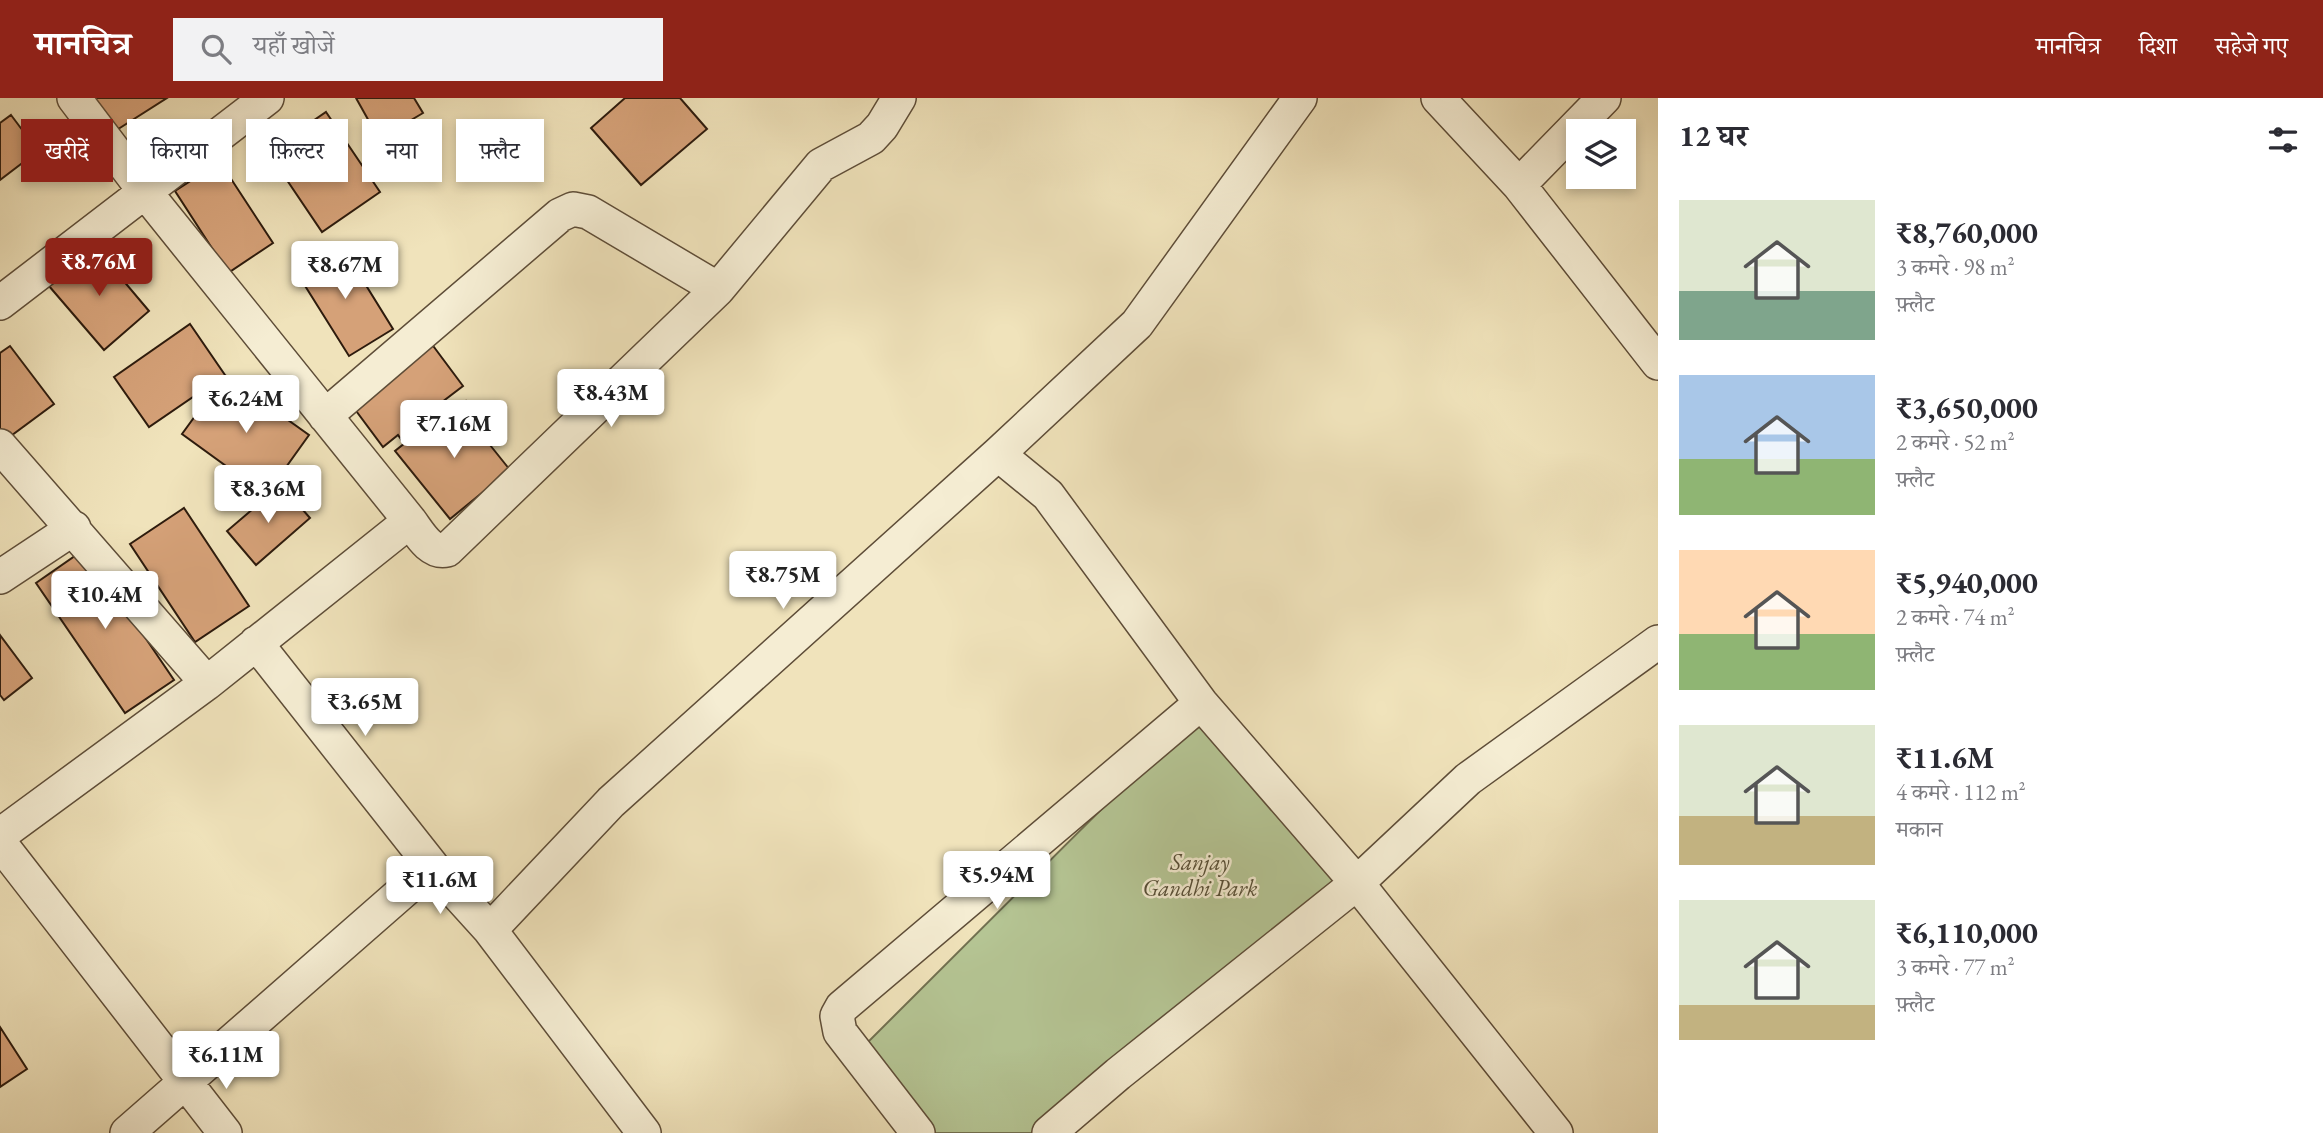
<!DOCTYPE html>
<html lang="hi">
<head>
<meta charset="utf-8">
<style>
  body { margin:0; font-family:"EB Garamond","Noto Serif Devanagari",serif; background:#f2f2f3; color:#2b2b33; height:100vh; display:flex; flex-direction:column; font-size:26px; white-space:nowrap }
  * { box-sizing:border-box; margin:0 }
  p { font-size:23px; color:#7c7c81 }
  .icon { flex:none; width:38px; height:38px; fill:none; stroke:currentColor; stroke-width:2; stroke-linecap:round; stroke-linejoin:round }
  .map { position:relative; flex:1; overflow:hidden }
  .sheet { display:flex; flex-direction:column; background:#fff; width:665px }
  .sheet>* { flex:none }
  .hud { position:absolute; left:21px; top:21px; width:665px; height:63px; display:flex; gap:14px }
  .controls { position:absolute; left:1566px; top:21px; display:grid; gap:14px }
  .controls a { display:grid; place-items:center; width:70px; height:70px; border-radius:0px; background:#fff; box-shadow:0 4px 10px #0003; font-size:35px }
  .price { position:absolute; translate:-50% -60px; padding:0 16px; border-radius:7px; background:#fff; color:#222; font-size:23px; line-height:46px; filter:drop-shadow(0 2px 4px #0008) }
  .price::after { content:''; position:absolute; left:50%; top:42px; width:21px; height:16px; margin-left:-10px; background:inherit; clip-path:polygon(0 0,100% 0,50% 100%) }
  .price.selected { background:#8f2418; color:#fff }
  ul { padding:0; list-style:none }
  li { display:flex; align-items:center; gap:21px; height:175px; padding:0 21px }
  li span { display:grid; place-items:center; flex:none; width:196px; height:140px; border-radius:0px; color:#555 }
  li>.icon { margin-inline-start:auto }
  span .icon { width:84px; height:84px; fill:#fffc; stroke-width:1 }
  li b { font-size:30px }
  h2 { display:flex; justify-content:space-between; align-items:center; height:84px; padding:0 21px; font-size:30px }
  .tag { padding:0 24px; border-radius:0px; background:#fff; box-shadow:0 4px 10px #0003; font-size:24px; line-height:63px }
  .tag.selected { background:#8f2418; color:#fff }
  header { display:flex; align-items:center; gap:42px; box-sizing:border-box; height:98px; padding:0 35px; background:#8f2418; color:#fff }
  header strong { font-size:33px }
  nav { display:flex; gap:38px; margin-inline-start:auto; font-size:24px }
  .search { width:490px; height:63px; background:#f2f2f3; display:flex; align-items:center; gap:18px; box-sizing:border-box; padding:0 24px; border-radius:0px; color:#7c7c81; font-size:26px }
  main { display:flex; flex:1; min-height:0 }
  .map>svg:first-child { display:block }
  .park { fill:#b5c594; stroke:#717050; stroke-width:2 }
  .building { fill:#d5a178; stroke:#2d1b0d; stroke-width:2 }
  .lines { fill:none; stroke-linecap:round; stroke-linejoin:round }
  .minor-casing { stroke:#5e4d38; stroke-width:36 }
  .minor { stroke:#f5edd3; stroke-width:33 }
  .labels { text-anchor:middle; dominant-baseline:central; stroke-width:5; stroke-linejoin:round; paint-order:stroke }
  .park-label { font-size:23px; font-style:italic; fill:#564e36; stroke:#f5edd3 }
</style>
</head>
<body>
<header>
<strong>मानचित्र</strong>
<div class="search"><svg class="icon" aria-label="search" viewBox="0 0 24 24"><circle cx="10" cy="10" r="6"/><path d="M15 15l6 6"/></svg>यहाँ खोजें</div>
<nav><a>मानचित्र</a><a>दिशा</a><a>सहेजे गए</a></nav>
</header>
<main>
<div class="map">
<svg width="1658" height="1035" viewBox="0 0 1658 1035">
  <rect width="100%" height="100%" fill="#f0e3bb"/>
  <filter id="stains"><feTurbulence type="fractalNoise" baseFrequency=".00286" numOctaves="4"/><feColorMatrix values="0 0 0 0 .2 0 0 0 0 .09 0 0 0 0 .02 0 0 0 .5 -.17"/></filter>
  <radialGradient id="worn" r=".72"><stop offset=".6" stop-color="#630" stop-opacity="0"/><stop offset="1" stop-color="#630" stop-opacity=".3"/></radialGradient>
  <!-- park -->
  <path class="park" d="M1206 607 1378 788 1053 1035H935L862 950Z"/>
  <!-- building -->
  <path class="building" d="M89 0H167L112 35Z
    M356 0H414L423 15 379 41Z
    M625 0H680L707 31 641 87 591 30Z
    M326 14 380 94 322 134 268 54Z
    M11 17 38 53 0 82V25Z
    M220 64 273 145 228 175 175 93Z
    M341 147 393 231 349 258 297 175Z
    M95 149 149 213 104 252 49 188Z
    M190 226 225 277 149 329 114 279Z
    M428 241 463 288 429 314 433 321 403 344 398 337 383 349 348 302Z
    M10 248 54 306 0 346V255Z
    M225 277 309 337 266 397 182 336Z
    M466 303 489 331 482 337 510 372 450 421 395 353 435 321 438 326Z
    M281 387 310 420 256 467 227 433Z
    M184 410 249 508 195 544 130 446Z
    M85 451 174 582 125 615 36 485Z
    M0 537 32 580 4 602 0 597Z
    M0 929 27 971 0 989Z"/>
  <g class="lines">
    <defs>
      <path id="minor" d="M74 0 146 95 410 423C419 435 430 456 447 452L718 191 588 114 573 111 560 117 325 318
        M1438 0 1519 87 1658 265
        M1519 87 1604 0
        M718 191 821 67 871 40 882 28 899 0
        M0 205 267 0
        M0 348 207 585
        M998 356 1048 397 1201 605 1357 785 1556 1035
        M0 479 74 430
        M256 545 432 768 490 832
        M0 737 207 585 410 423
        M0 745 225 1035
        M127 1035 432 768
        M644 1035 490 832 611 704 998 356 1137 226 1300 0
        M918 1035 840 934 837 918 842 909 1201 605
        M1049 1035 1118 976 1357 785 1468 681 1658 544"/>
    </defs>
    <!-- minor casing -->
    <use href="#minor" class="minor-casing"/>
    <!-- minor -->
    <use href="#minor" class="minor"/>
  </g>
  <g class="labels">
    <!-- park labels -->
    <g class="park-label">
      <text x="1200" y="764">Sanjay<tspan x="1200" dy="26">Gandhi Park</tspan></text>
    </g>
  </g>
  <rect width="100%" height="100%" filter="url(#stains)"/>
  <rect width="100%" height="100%" fill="url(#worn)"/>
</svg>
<div class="controls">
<a><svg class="icon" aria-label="layers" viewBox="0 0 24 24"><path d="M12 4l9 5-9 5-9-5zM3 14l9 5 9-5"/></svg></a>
</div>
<b class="price selected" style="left:99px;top:200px">₹8.76M</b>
<b class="price" style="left:345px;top:203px">₹8.67M</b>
<b class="price" style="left:611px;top:331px">₹8.43M</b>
<b class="price" style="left:246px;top:337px">₹6.24M</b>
<b class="price" style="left:454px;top:362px">₹7.16M</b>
<b class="price" style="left:268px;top:427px">₹8.36M</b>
<b class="price" style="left:783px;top:513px">₹8.75M</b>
<b class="price" style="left:105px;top:533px">₹10.4M</b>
<b class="price" style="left:365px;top:640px">₹3.65M</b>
<b class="price" style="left:997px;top:813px">₹5.94M</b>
<b class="price" style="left:440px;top:818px">₹11.6M</b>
<b class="price" style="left:226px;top:993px">₹6.11M</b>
<div class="hud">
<a class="tag selected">खरीदें</a>
<a class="tag">किराया</a>
<a class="tag">फ़िल्टर</a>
<a class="tag">नया</a>
<a class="tag">फ़्लैट</a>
</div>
</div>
<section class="sheet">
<h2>12 घर<svg class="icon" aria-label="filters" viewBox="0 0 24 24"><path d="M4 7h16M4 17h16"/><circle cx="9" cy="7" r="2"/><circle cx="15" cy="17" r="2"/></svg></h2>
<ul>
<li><span style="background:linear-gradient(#dfe7d0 65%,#7fa58c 0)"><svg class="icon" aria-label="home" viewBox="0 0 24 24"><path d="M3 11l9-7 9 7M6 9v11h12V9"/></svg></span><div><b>₹8,760,000</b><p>3 कमरे · 98 m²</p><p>फ़्लैट</p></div></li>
<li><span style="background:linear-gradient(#a9c7e8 60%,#8fb573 0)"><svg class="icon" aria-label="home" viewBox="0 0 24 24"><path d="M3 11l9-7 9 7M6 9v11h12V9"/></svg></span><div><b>₹3,650,000</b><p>2 कमरे · 52 m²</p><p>फ़्लैट</p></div></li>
<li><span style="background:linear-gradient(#ffd9b3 60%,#8fb573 0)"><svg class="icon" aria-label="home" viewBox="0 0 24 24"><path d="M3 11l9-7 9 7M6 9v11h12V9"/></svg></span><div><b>₹5,940,000</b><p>2 कमरे · 74 m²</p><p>फ़्लैट</p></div></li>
<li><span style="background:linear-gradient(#dfe7d0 65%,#c2b280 0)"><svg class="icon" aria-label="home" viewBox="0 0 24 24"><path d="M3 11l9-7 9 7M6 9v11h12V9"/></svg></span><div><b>₹11.6M</b><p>4 कमरे · 112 m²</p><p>मकान</p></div></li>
<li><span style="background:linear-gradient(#dfe7d0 75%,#c2b280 0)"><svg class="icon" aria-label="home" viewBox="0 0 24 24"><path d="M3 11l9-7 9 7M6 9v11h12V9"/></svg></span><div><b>₹6,110,000</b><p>3 कमरे · 77 m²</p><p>फ़्लैट</p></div></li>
</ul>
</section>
</main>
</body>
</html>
